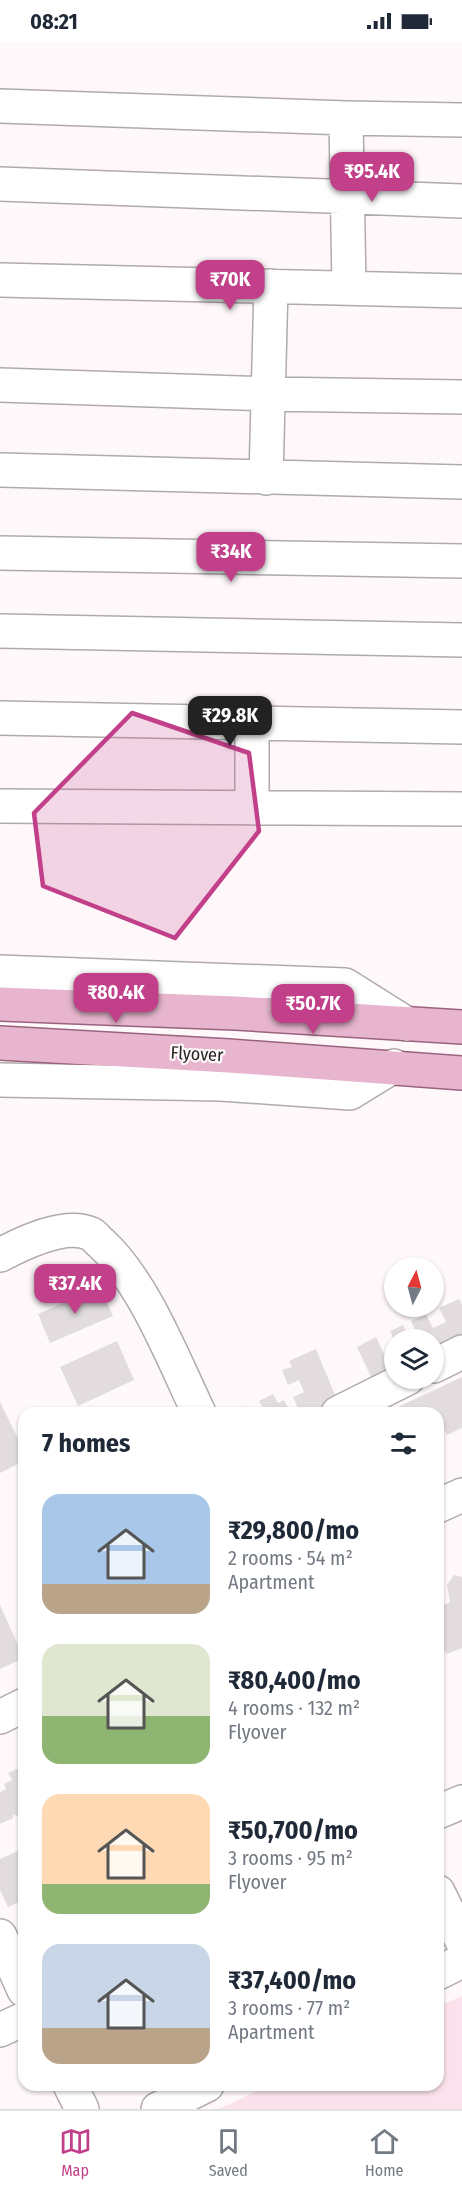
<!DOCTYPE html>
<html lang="en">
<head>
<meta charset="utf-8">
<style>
  body { margin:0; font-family:"Fira Sans Condensed",sans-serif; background:#f6f6f7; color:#1f2937; height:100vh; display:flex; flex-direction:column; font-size:22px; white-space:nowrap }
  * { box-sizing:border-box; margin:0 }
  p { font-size:20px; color:#747a83 }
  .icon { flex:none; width:33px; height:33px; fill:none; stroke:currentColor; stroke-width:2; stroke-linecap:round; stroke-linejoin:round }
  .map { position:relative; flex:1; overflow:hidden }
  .sheet { position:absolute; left:18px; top:1365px; width:426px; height:684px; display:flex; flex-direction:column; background:#fff; border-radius:18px; box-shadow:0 2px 4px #0004 }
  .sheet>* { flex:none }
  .needle { width:39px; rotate:6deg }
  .fabs { position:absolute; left:384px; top:1215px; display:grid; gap:12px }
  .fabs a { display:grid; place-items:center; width:60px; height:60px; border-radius:50%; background:#fff; box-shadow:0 2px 4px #0004; font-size:30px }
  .price { position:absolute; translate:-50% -51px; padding:0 14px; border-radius:12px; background:#c14089; color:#fff; font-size:20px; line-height:39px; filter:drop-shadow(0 2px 3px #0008) }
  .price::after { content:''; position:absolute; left:50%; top:36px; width:18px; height:14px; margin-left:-9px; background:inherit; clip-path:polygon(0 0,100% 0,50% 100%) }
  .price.active { background:#222; color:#fff }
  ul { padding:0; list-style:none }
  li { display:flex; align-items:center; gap:18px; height:150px; padding:0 24px }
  li span { display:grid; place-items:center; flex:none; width:168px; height:120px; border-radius:18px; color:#555 }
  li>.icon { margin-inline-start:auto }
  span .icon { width:72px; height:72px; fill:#fffc; stroke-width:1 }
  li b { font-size:26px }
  h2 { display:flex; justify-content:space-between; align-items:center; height:72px; padding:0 24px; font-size:26px }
  .status { display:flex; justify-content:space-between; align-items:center; height:42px; padding:0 30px; background:#fff; direction:ltr }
  .status svg { height:16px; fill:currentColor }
  .menu { display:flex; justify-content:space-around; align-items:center; height:84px; border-top:2px solid #e0e1e3; background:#fff; font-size:16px; color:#747a83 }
  .menu a { display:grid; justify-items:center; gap:3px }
  .menu .active { color:#c14089 }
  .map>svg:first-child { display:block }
  .green { fill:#fbe1ec }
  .building { fill:#e2dcdf }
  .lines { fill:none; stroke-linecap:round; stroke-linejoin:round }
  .minor-casing { stroke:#b0aaad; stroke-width:36 }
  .major-casing { stroke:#99637d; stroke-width:36 }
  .minor { stroke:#fff; stroke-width:33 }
  .major { stroke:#e7b6ce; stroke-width:33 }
  .marked { fill:#c14089; fill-opacity:0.2; stroke:#c14089; stroke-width:4.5; stroke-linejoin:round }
  .labels { text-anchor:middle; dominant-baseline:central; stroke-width:4.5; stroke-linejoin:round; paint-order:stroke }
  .street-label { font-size:18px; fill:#262425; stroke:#fef8fa }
</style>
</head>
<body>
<div class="status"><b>08:21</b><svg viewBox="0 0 49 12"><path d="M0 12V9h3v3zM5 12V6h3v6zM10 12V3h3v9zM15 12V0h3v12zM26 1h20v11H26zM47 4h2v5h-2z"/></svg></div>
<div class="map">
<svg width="462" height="2067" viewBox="0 0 462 2067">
  <rect width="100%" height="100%" fill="#fef8fa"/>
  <!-- green -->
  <path class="green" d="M462 1954V2067H219L270 2043H438V1965Z"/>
  <!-- building -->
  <path class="building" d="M100 1245 113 1274 50 1301 38 1272Z
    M459 1257 462 1263V1300L434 1313V1298H394L390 1289 403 1283 410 1297 418 1294 411 1279 426 1272 433 1286 446 1280 439 1266Z
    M376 1295 384 1312 394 1307V1331L374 1341 357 1305Z
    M117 1299 134 1338 78 1364 60 1325Z
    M316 1307 340 1365 326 1371H314L313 1369 300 1371 293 1355 304 1350 299 1338 288 1343 282 1328 292 1325 289 1319Z
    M462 1335V1386L447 1393 442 1382 438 1384V1371H401L398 1365Z
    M273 1352 278 1361 284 1358 291 1371H260L264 1368 259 1359Z
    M0 1360 24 1409V1419L0 1431Z
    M243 1364 247 1371H229Z
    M454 1533 462 1535V1606L447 1612 438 1599V1567L450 1560 447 1543Z
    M0 1563 24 1616 0 1627Z
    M24 1724V1770L17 1774 13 1772V1776L0 1782V1750L6 1747 4 1742 12 1738 8 1731Z
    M24 1806V1858L8 1865 0 1848V1817Z"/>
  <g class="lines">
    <defs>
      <path id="minor" d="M0 64 346 76 462 78
        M346 76 349 246
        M0 142 462 159
        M0 238 462 249
        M0 343 268 352 462 355
        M0 428 462 440
        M266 436 271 244
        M0 511 462 519
        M0 589 462 598
        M0 676 462 685
        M0 764 462 767
        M252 766V680
        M0 930 345 943 407 982
        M0 1038 221 1042 350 1051 394 1024
        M0 1213C23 1201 66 1180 91 1192 95 1194 98 1199 101 1201 144 1240 174 1319 199 1371
        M434 1324 462 1310
        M338 1371 408 1336
        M438 1464 462 1453
        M0 1675 24 1663
        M438 1770 462 1760
        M438 1850 462 1899
        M0 1894 24 1948
        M438 1931 462 1919
        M0 1988 24 1977
        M70 2043 82 2067
        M158 2067 207 2043"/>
      <path id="major" d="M0 962 236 971 462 985
        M0 1001 229 1014 462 1031"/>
    </defs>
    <!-- minor casing -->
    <use href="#minor" class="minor-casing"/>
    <!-- major casing -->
    <use href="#major" class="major-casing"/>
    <!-- minor -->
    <use href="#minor" class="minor"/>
    <!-- major -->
    <use href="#major" class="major"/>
  </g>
  <!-- marked area -->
  <path class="marked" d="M132 671 249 711 259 789 175 896 43 844 34 771Z"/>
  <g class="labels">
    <!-- street labels -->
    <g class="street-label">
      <text transform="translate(197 1012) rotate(3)">Flyover</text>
    </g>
  </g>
</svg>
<div class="fabs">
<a><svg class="needle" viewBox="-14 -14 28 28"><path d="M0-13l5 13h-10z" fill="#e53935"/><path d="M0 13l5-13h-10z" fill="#747a83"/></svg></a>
<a><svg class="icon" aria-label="layers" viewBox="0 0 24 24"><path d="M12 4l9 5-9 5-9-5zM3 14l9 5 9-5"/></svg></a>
</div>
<b class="price" style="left:372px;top:161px">₹95.4K</b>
<b class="price" style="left:230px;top:269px">₹70K</b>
<b class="price" style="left:231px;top:541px">₹34K</b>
<b class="price active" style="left:230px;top:705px">₹29.8K</b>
<b class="price" style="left:116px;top:982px">₹80.4K</b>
<b class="price" style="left:313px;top:993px">₹50.7K</b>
<b class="price" style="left:75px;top:1273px">₹37.4K</b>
<section class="sheet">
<h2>7 homes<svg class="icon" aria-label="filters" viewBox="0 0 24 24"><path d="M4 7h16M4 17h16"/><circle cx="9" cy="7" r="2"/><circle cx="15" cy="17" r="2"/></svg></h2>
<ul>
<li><span style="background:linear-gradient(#a9c7e8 75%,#b9a48a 0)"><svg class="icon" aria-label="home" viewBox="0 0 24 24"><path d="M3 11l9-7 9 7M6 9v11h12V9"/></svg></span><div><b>₹29,800/mo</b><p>2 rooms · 54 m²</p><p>Apartment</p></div></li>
<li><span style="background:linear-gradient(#dfe7d0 60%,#8fb573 0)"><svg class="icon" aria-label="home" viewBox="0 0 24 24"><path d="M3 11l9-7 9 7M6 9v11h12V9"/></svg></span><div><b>₹80,400/mo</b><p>4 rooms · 132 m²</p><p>Flyover</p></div></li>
<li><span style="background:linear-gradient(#ffd9b3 75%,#8fb573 0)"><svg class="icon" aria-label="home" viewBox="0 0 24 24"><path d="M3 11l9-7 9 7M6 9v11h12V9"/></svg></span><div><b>₹50,700/mo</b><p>3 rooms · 95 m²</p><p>Flyover</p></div></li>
<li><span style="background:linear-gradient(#c9d6e8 70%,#b9a48a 0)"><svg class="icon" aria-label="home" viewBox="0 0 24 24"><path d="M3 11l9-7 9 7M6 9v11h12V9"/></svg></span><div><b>₹37,400/mo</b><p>3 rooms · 77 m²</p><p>Apartment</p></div></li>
</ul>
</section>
</div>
<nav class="menu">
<a class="active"><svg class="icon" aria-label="map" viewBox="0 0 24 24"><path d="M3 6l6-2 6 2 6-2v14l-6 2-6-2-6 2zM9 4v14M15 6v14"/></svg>Map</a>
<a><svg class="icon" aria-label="saved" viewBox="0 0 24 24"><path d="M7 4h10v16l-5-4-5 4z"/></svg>Saved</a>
<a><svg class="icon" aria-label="home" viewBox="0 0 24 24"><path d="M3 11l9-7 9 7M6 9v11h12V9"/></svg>Home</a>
</nav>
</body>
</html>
